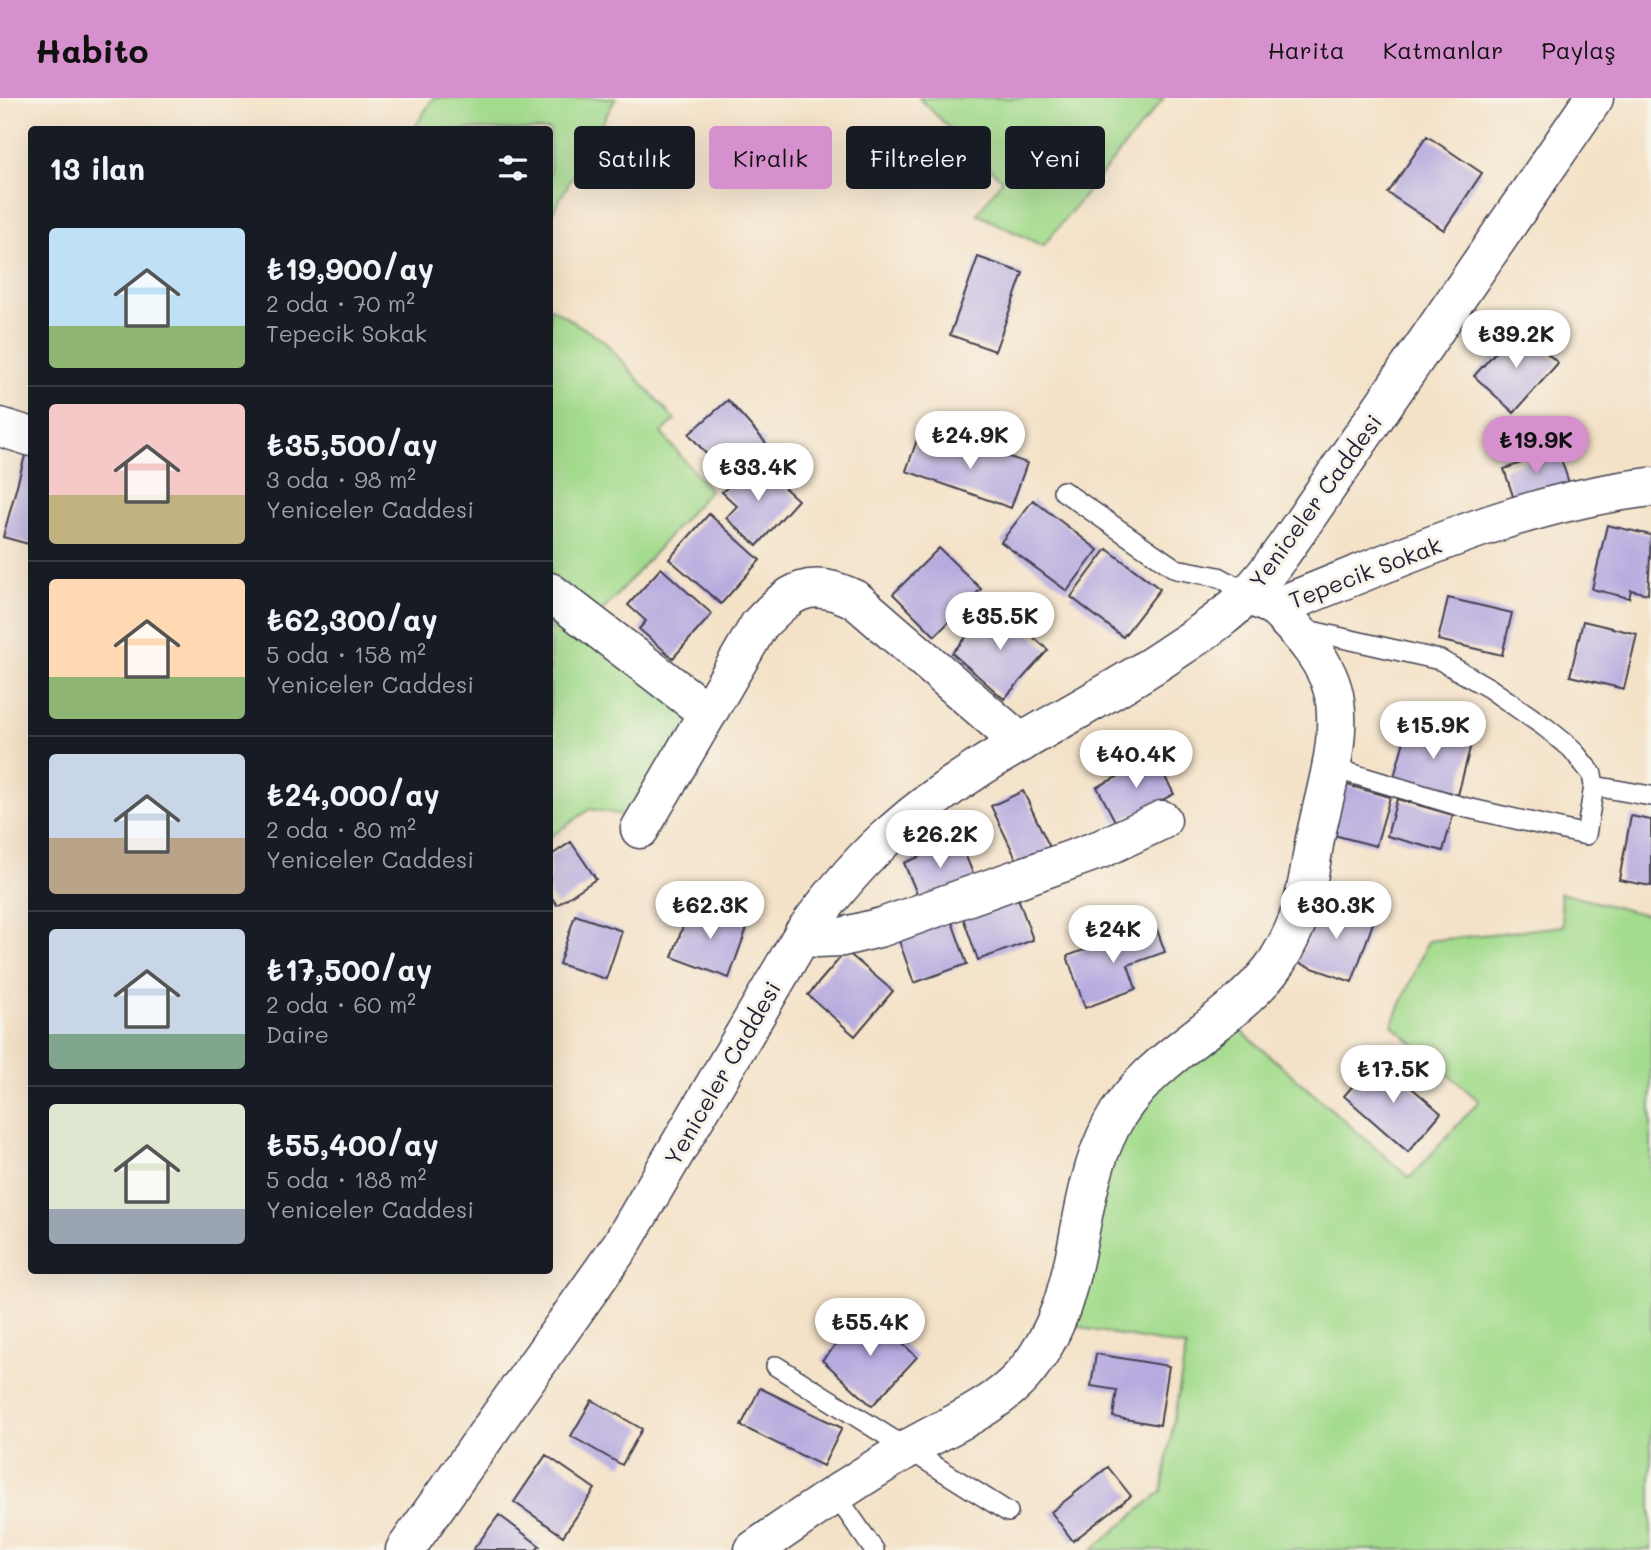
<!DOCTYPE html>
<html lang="tr">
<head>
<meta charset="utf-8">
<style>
  body { margin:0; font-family:Mali,sans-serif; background:#20242c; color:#f1f3f6; height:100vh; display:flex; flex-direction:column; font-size:26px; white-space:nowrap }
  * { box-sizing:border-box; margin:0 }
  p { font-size:23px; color:#9ea1a6 }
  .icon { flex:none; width:38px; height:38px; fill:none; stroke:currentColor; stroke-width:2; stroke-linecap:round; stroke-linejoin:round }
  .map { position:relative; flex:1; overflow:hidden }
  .drawer { position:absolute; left:28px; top:28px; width:525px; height:1148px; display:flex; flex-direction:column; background:#171b24; border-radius:7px; box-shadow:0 7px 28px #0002 }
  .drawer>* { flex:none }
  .hud { position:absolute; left:574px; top:28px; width:665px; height:63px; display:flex; gap:14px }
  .price { position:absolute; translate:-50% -60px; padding:0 16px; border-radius:24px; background:#fff; color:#222; font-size:23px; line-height:46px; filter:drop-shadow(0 2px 4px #0008) }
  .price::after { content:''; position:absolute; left:50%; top:42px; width:21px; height:16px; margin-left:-10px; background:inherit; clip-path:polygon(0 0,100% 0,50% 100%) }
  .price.active { background:#d690ce; color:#111 }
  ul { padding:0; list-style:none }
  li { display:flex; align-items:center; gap:21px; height:175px; padding:0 21px }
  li+li { border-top:2px solid #363941 }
  li span { display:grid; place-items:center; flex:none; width:196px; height:140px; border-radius:7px; color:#555 }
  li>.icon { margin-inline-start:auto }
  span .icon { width:84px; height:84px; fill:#fffc; stroke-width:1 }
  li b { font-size:30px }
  h2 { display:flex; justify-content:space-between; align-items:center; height:84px; padding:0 21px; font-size:30px }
  .chip { padding:0 24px; border-radius:7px; background:#171b24; box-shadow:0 7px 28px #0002; font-size:24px; line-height:63px }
  .chip.active { background:#d690ce; color:#111 }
  header { display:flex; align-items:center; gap:42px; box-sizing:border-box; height:98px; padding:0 35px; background:#d690ce; color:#111 }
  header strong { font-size:33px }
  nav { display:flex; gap:38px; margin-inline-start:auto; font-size:24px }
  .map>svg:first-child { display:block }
  .green { fill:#a4dc8e; stroke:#637f64; stroke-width:2 }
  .building { fill:#b7aadf }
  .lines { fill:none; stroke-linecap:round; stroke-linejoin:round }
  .service-casing { stroke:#423f50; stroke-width:22 }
  .minor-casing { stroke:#423f50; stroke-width:41 }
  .tertiary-casing { stroke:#423f50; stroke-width:41 }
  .service { stroke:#fff; stroke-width:19 }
  .minor { stroke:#fff; stroke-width:38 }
  .tertiary { stroke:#fff; stroke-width:38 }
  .labels { text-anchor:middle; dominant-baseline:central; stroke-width:6; stroke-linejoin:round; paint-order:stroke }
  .street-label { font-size:23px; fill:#22223b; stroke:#f7f3e8 }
</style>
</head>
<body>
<header>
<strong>Habito</strong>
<nav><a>Harita</a><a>Katmanlar</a><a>Paylaş</a></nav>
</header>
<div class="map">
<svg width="1651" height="1452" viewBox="0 0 1651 1452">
  <rect width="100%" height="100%" fill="#f7f3e8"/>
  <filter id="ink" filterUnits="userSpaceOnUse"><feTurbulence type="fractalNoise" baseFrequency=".0143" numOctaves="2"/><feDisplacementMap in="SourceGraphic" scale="14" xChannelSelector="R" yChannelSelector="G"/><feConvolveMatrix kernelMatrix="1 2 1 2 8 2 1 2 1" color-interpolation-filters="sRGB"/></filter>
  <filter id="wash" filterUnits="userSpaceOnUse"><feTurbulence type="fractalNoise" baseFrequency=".00686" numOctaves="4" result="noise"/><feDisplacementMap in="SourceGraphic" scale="28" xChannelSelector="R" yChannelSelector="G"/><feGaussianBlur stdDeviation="1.57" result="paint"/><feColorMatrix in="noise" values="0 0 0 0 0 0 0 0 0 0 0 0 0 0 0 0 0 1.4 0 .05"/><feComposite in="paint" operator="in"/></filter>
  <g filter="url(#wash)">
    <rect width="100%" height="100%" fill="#f4e2c8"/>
    <!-- green -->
    <path class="green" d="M433 0H616L550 119V32L414 31Z
      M919 0H1164L1043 148 977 116 1002 82Z
      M550 209 604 243 675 322 661 335 710 392 592 525 708 615 646 721 590 711 550 739Z
      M1560 795 1651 818V1452H1092L1162 1393 1186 1249 1092 1232 1059 1222 1103 1046 1223 917 1410 1080 1479 1003 1392 927 1428 843 1563 828Z"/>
    <g id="blocks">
      <!-- building -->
      <path class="building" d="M1427 38 1482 75 1444 132 1388 95Z
        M978 159 1023 175 995 253 950 237Z
        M1518 229 1558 265 1514 315 1474 278Z
        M728 302 766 345 727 380 689 336Z
        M917 342 960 357 965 344 1027 365 1011 410 906 373Z
        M1558 352 1569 385 1515 404 1504 371Z
        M26 354 32 356V447L3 439Z
        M756 364 798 402 757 448 726 420 737 408 722 394Z
        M1033 402 1098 452 1067 493 1001 444Z
        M709 416 760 462 721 506 669 461Z
        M1607 427 1651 437 1648 496 1631 492 1629 500 1592 491Z
        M939 450 981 491 935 538 893 496Z
        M1107 451 1160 491 1123 539 1071 499Z
        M661 470 712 516 673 560 639 531 646 523 628 507Z
        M1448 500 1512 515 1502 557 1438 542Z
        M996 506 1048 552 1004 601 952 555Z
        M1583 523 1637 536 1624 591 1570 578Z
        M1408 628 1471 646 1458 697 1394 679Z
        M1155 660 1174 696 1116 725 1097 689Z
        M1340 685 1390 699 1376 748 1326 735Z
        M1023 693 1052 754 1020 769 991 708Z
        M1397 701 1453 717 1443 753 1387 738Z
        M1631 718 1651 722V788L1619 782Z
        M959 742 975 780 920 803 904 765Z
        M571 744 596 781 557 807 550 797V758Z
        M1016 794 1033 842 978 862 961 814Z
        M1321 802 1374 822 1352 884 1298 865Z
        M691 806 748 827 729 880 672 859Z
        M575 817 622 833 606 881 559 866Z
        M950 818 967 866 914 885 897 837Z
        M1155 826 1165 854 1128 867 1136 891 1085 910 1067 858Z
        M846 853 893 893 855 938 808 897Z
        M1377 960 1441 1015 1408 1054 1344 998Z
        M867 1213 917 1259 872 1308 822 1262Z
        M1096 1256 1169 1268 1160 1327 1113 1319 1117 1292 1091 1288Z
        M760 1290 842 1330 823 1368 741 1328Z
        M592 1302 642 1331 622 1367 571 1338Z
        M546 1357 595 1391 563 1438 514 1404Z
        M1108 1369 1131 1398 1073 1443 1051 1414Z
        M499 1417 540 1448 536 1452H473Z"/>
    </g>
  </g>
  <g filter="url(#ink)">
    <use href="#blocks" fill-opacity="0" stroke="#423f50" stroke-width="2"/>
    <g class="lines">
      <defs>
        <path id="service" d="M1063 393 1176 471 1219 479 1249 496
          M1298 530 1440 562 1489 590 1545 629 1571 650 1592 676 1594 688 1586 737 1463 709 1330 669
          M1594 688 1651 698
          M776 1268 1008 1414
          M835 1396 874 1452"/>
        <path id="minor" d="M0 329 32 339
          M550 494 708 615
          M1255 500 1273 508 1284 506C1403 459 1524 403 1651 389
          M640 731 759 527C792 492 809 479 856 502L1021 645
          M803 836 817 840 842 839 882 829 1101 751 1162 722
          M754 1452C804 1417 854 1383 906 1352 945 1329 993 1311 1023 1277 1088 1201 1069 1110 1111 1028 1146 960 1225 930 1271 872 1282 858 1290 841 1297 824 1307 798 1310 768 1315 741 1324 697 1341 648 1335 603 1330 566 1299 533 1273 508"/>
        <path id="tertiary" d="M405 1452 621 1147 803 836C830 799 859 763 894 733 975 660 1080 617 1170 556 1198 537 1227 519 1250 494 1267 477 1281 456 1295 436L1594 0"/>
      </defs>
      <!-- service casing -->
      <use href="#service" class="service-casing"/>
      <!-- minor casing -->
      <use href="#minor" class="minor-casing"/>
      <!-- tertiary casing -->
      <use href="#tertiary" class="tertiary-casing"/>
      <!-- service -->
      <use href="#service" class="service"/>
      <!-- minor -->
      <use href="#minor" class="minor"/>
      <!-- tertiary -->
      <use href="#tertiary" class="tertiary"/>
    </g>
  </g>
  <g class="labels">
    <!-- street labels -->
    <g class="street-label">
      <text transform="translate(1315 403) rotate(-54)">Yeniceler Caddesi</text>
      <text transform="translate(1365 474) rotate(-21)">Tepecik Sokak</text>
      <text transform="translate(722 975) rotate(-60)">Yeniceler Caddesi</text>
    </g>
  </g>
</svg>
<b class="price" style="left:1516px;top:272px">₺39.2K</b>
<b class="price" style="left:970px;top:373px">₺24.9K</b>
<b class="price active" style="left:1536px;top:378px">₺19.9K</b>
<b class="price" style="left:758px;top:405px">₺33.4K</b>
<b class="price" style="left:1000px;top:554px">₺35.5K</b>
<b class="price" style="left:1433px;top:663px">₺15.9K</b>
<b class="price" style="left:1136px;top:692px">₺40.4K</b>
<b class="price" style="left:940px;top:772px">₺26.2K</b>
<b class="price" style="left:710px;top:843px">₺62.3K</b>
<b class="price" style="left:1336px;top:843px">₺30.3K</b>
<b class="price" style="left:1113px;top:867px">₺24K</b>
<b class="price" style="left:1393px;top:1007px">₺17.5K</b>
<b class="price" style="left:870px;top:1260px">₺55.4K</b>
<div class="hud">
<a class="chip">Satılık</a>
<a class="chip active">Kiralık</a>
<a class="chip">Filtreler</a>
<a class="chip">Yeni</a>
</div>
<section class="drawer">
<h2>13 ilan<svg class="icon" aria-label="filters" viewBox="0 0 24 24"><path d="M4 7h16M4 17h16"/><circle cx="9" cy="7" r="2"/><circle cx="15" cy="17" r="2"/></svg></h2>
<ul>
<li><span style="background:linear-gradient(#bfe0f5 70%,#8fb573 0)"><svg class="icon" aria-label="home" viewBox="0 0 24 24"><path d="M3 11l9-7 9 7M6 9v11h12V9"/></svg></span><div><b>₺19,900/ay</b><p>2 oda · 70 m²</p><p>Tepecik Sokak</p></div></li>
<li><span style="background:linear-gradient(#f6c9c9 65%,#c2b280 0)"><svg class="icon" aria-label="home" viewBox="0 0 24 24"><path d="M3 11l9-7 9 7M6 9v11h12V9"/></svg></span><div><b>₺35,500/ay</b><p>3 oda · 98 m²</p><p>Yeniceler Caddesi</p></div></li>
<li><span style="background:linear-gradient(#ffd9b3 70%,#8fb573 0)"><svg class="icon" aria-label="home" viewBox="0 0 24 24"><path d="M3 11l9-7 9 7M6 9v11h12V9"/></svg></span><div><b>₺62,300/ay</b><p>5 oda · 158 m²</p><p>Yeniceler Caddesi</p></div></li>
<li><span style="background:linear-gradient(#c9d6e8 60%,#b9a48a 0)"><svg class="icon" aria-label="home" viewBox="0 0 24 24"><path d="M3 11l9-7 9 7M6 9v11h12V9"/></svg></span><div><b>₺24,000/ay</b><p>2 oda · 80 m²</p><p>Yeniceler Caddesi</p></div></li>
<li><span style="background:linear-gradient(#c9d6e8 75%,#7fa58c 0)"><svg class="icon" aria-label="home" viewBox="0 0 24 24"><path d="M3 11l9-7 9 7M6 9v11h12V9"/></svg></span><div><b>₺17,500/ay</b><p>2 oda · 60 m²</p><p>Daire</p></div></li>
<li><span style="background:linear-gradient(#dfe7d0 75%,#9aa5b1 0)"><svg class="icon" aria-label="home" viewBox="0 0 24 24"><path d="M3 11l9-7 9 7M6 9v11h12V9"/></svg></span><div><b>₺55,400/ay</b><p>5 oda · 188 m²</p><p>Yeniceler Caddesi</p></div></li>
</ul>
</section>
</div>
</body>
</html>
